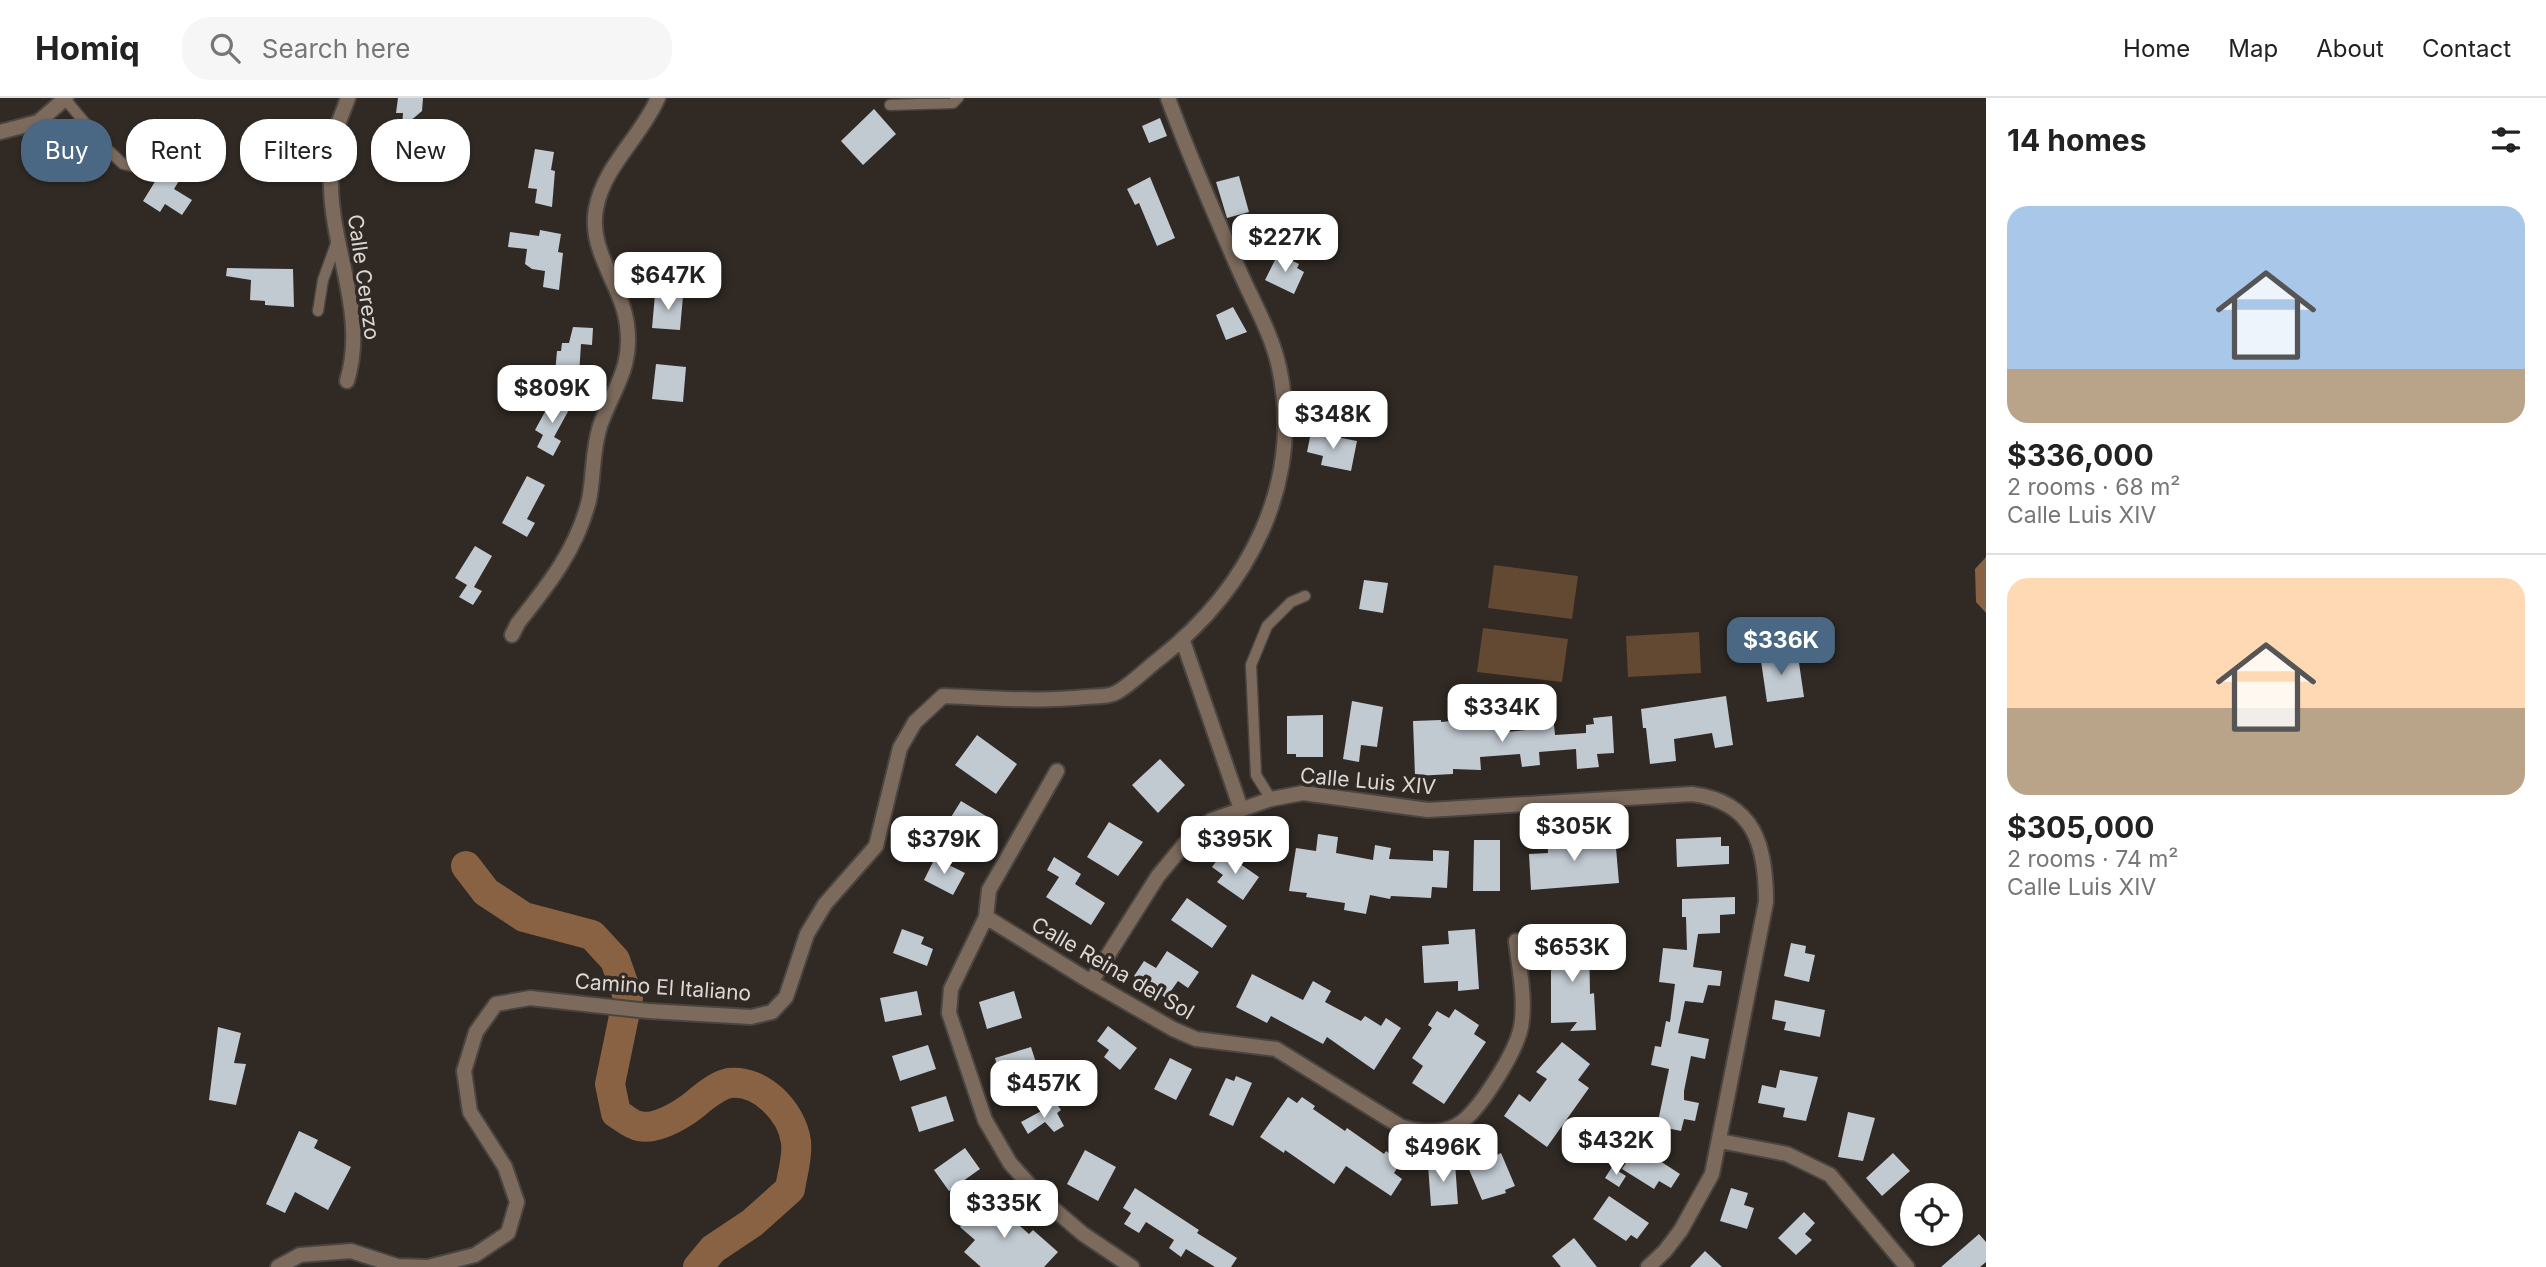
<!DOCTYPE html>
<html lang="en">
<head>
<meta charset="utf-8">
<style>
  body { margin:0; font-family:Inter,sans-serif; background:#f6f6f6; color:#222; height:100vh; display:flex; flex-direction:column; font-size:26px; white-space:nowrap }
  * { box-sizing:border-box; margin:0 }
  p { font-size:23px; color:#767676 }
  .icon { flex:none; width:38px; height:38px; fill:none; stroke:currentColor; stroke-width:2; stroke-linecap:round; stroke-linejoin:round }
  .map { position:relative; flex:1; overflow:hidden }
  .side { display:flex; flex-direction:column; background:#fff; width:560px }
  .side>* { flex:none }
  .top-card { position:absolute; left:21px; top:21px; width:665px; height:63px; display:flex; gap:14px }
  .tools { position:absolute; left:1900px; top:1085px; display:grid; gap:14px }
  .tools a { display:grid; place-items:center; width:63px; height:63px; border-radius:50%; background:#fff; box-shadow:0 2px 5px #0004; font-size:35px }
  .price { position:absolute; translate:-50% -60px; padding:0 16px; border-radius:14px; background:#fff; color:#222; font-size:23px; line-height:46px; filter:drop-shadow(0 2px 4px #0008) }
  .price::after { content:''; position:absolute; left:50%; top:42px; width:21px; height:16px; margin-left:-10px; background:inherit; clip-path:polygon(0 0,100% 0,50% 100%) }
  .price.current { background:#4a6883; color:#fff }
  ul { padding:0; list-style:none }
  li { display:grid; align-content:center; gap:14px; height:371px; padding:0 21px }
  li+li { border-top:2px solid #e0e0e0 }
  li span { display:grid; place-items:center; height:217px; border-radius:21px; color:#555 }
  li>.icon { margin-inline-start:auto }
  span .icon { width:126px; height:126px; fill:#fffc; stroke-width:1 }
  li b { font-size:30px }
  h2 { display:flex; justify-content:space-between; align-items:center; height:84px; padding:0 21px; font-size:30px }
  .tag { padding:0 24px; border-radius:28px; background:#fff; box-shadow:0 2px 5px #0004; font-size:24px; line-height:63px }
  .tag.current { background:#4a6883; color:#fff }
  header { display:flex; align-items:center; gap:42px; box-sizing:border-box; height:98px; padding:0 35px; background:#fff; border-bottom:2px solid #e0e0e0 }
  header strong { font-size:33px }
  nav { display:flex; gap:38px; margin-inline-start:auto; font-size:24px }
  .search { width:490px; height:63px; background:#f6f6f6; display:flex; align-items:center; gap:18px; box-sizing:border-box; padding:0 24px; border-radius:28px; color:#767676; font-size:26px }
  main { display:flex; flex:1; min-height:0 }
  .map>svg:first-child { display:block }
  .green { fill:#634832 }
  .water { fill:#886243 }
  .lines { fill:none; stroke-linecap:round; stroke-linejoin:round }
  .river { stroke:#886243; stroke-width:30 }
  .building { fill:#c1c9d1 }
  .lane-casing { stroke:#4b4540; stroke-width:13 }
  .street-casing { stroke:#4b4540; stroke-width:18 }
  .lane { stroke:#7c6b5d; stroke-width:10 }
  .street { stroke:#7c6b5d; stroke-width:14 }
  .labels { text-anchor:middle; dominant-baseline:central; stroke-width:7; stroke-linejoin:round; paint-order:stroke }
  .street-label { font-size:21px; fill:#dbd7d4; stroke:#302924 }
</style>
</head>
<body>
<header>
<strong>Homiq</strong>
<div class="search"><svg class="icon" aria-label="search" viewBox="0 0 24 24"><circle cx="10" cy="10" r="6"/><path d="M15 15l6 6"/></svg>Search here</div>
<nav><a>Home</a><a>Map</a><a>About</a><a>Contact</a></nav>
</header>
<main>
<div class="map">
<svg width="1986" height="1169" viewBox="0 0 1986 1169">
  <rect width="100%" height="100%" fill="#302924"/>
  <!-- green -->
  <path class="green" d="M1494 467 1578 478 1572 521 1488 510Z
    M1483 530 1568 541 1562 584 1477 574Z
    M1699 534 1701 575 1628 579 1626 538Z"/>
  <!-- water -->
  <path class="water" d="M1986 459V515L1976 504 1975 471Z"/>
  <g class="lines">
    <!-- river -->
    <path class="river" d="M466 768 486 794 524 819 592 837 615 862 628 899 610 986 616 1015C623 1019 631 1027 639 1028 658 1033 688 1013 701 1001 709 995 719 987 729 985 761 981 792 1014 796 1044 798 1058 792 1077 790 1091L752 1125 713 1151 698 1169"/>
  </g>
  <!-- building -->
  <path class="building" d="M398 0H423L422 13 402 30 403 15H396Z
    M874 11 896 36 863 67 841 43Z
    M1160 20 1167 38 1149 45 1142 28Z
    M535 51 554 54 551 72 555 73 552 109 535 105 537 91 528 90Z
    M154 60 182 78 174 91 192 102 182 117 165 106 160 114 143 103 156 82 145 75Z
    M1239 78 1249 114 1227 120 1216 84Z
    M1150 79 1175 140 1157 148 1139 105 1135 107 1127 91Z
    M540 132 561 136 558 154 563 155 559 192 543 189 545 173 532 171 525 166 527 151 508 149 510 134 539 138Z
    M1278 156 1299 166 1297 170 1304 174 1294 196 1265 182Z
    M227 170 293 171 294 209 265 207V203L250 202 251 182 226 178Z
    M655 196 683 198 680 232 652 230Z
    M1233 209 1247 234 1226 242 1216 217Z
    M573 229 593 230 592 247 581 246 579 277 555 275 557 253H561L562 245H569Z
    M656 266 686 269 683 304 652 301Z
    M553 299 571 308 554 339 561 343 553 358 537 349 543 337 535 332Z
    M1311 334 1357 343 1351 373 1321 367 1323 358 1307 354Z
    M527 378 545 387 527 421 535 425 527 439 502 425Z
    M475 448 492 458 474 489 482 493 473 507 459 499 467 487 455 480Z
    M1364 482 1388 485 1383 515 1359 511Z
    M1778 553 1779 561 1798 558 1804 599 1767 604 1760 556Z
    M1726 598 1733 647 1715 650 1712 635 1674 641 1676 663 1650 666 1646 630H1643L1641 611Z
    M1352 603 1383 609 1377 649 1361 647 1359 664 1343 661Z
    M1553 616 1555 637 1586 635V627L1594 626 1593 620 1612 618 1614 655 1597 656 1599 669 1577 671 1576 651 1539 654 1540 667 1522 669 1520 656 1480 659 1481 672 1453 671V676L1415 678 1413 623 1441 622V624L1495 619 1497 635 1536 631 1534 618Z
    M1323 617V659H1296V656H1287V618Z
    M977 637 1017 666 996 696 955 667Z
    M1160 661 1185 687 1158 715 1132 687Z
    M961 703 991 721V726L976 752 943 732Z
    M1109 724 1143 744 1118 778 1087 759Z
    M1318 736 1338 739 1336 755 1373 762 1375 747 1391 750 1389 761 1433 763V752L1449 753 1447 790 1432 789 1431 800 1391 798 1390 801 1370 797 1366 816 1344 812 1345 805 1306 799 1307 795 1289 793 1296 750 1316 753Z
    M1567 736V740L1606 736 1607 751 1616 750 1619 785 1531 792 1529 756 1548 755 1547 737Z
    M1721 739V748H1729V766L1677 769 1676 741Z
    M1474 742H1500V793H1473Z
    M1223 754 1259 779 1243 802 1217 784 1223 777 1212 769Z
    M1054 759 1081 776 1075 786 1105 805 1091 827 1046 799 1059 779 1047 772Z
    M935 760 965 775 953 797 924 782Z
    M1735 799V816L1720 817V835L1698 836 1693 869 1722 873 1720 888 1708 887 1703 905 1685 903 1678 935 1709 941 1705 961 1691 958 1684 993V1002L1699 1005 1695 1023 1684 1021 1681 1033 1657 1028 1669 971 1651 967 1655 948 1661 949 1666 923 1670 924 1675 886 1659 884 1663 850 1687 852 1686 819H1682V801Z
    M1187 800 1227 828 1212 850 1171 822Z
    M902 831 924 839 921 846 933 851 927 868 893 855Z
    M1475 831 1479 891 1458 893V883L1424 885 1422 848 1449 846 1448 833Z
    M1589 840 1590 896 1594 895 1596 932 1570 933 1577 924 1551 925V841Z
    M1791 845 1806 848 1805 855 1815 857 1809 884 1784 878Z
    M1167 853 1199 874 1188 890 1178 883 1166 900 1134 878 1144 863 1156 870Z
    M1252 876 1303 902 1313 883 1331 893 1325 904 1361 923 1365 918 1381 928 1386 920 1401 930 1374 972 1327 939 1323 946 1271 918 1267 925 1236 909Z
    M917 893 922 917 885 924 880 900Z
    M1014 893 1022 920 987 931 979 904Z
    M1775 902 1825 912 1820 939 1784 932 1786 924 1772 921Z
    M1455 911 1479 927 1474 936 1486 944 1444 1006 1412 985 1423 968 1412 960 1432 930 1428 927 1437 913 1449 920Z
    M1108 928 1137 950 1120 972 1104 959 1109 952 1097 943Z
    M218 929 241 935 234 965 246 966 236 1007 209 1002Z
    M1562 944 1590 966 1578 982 1589 990 1547 1049 1504 1018 1519 996 1530 1004 1547 981 1536 974Z
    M928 947 936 971 900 983 892 958Z
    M1031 949 1039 974 1013 982 1011 975 1000 978 995 960Z
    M1170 960 1192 971 1176 1002 1154 991Z
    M1780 972 1818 979 1806 1023 1783 1019 1785 1010 1758 1005 1762 987 1776 990Z
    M1236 978 1252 985 1233 1028 1209 1017 1226 980 1234 983Z
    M946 998 954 1023 919 1034 911 1009Z
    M1288 999 1297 1005 1302 999 1315 1008 1313 1011 1345 1033 1347 1030 1384 1056 1386 1053 1401 1064 1394 1075 1402 1081 1391 1098 1346 1068 1334 1086 1285 1052 1284 1055 1260 1039Z
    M1056 1005 1061 1012 1057 1015 1064 1028 1054 1034 1045 1024 1028 1036 1021 1024Z
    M1848 1014 1875 1020 1863 1063 1838 1059Z
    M299 1033 318 1042 314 1050 351 1069 328 1112 295 1094 285 1115 266 1106Z
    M1487 1045 1493 1059 1501 1055 1515 1088 1505 1092 1506 1095 1482 1102 1462 1055Z
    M1637 1048 1680 1076 1671 1090 1659 1083 1654 1091 1622 1071Z
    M965 1050 980 1071 949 1093 934 1072Z
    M1085 1052 1116 1069 1098 1103 1067 1086Z
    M1893 1055 1910 1073 1882 1098 1866 1080Z
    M1455 1065 1458 1106 1431 1108 1428 1067Z
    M1612 1069 1626 1078 1619 1089 1605 1080Z
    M1135 1090 1199 1132 1197 1135 1237 1160 1231 1169H1215L1186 1151 1181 1159 1169 1150 1174 1142 1146 1124 1139 1135 1124 1126 1131 1115 1123 1110Z
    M1731 1090 1748 1095 1744 1107 1754 1110 1747 1131 1720 1123Z
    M986 1098 1029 1136 1033 1132 1058 1154 1044 1169H981L964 1154 975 1142 960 1129Z
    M1609 1098 1649 1125 1637 1141 1631 1137 1626 1143 1593 1121Z
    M1804 1114 1815 1125 1805 1136 1812 1142 1796 1157 1778 1140Z
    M1979 1136 1986 1144V1164L1980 1169H1941Z
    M1574 1140 1582 1150 1597 1169H1561L1552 1158Z
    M1705 1153 1722 1169H1690Z"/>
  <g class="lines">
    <defs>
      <path id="lane" d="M65 1 107 51 123 66 140 70
        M890 7 953 5 958 0
        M318 213 323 182 337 143
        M1271 701 1256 677 1251 567 1267 528 1291 504 1305 498"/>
      <path id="street" d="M0 34 38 24 66 0
        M347 283C367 218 333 155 331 90 330 72 330 53 335 36 338 24 344 12 348 0
        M512 537 518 525C549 486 577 451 589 402 594 377 592 353 600 328 613 290 633 271 627 227 622 187 588 153 596 111 603 69 641 39 658 0
        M1183 543 1241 711
        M1057 673 989 792 986 819 951 891 949 915 985 1022 1010 1065 1042 1101 1083 1136 1132 1169
        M986 819 1091 884 1173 931 1196 941 1276 951 1400 1028C1420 1035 1444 1037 1462 1024 1482 1008 1516 954 1521 929 1526 901 1519 870 1516 843
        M1091 884 1158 778 1193 736 1212 722 1271 701 1303 695 1428 712 1692 696C1755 704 1766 748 1766 804L1712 1076 1681 1132 1665 1153 1648 1169
        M1720 1043 1787 1056 1830 1077 1907 1169
        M278 1169 300 1157 351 1153 397 1168 428 1169 475 1157 508 1135 517 1104 505 1069 470 1014 464 973 476 934 496 906 530 900 648 913 751 919 772 914 786 899 807 836 825 806 876 748 900 650 915 624 943 598C991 600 1038 604 1086 599 1094 598 1105 599 1113 596 1125 592 1147 570 1159 561 1249 490 1304 386 1279 269 1271 234 1253 204 1239 172 1214 115 1189 58 1168 0"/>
    </defs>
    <!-- lane casing -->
    <use href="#lane" class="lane-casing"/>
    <!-- street casing -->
    <use href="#street" class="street-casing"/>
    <!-- lane -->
    <use href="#lane" class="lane"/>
    <!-- street -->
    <use href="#street" class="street"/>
  </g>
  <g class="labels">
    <!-- street labels -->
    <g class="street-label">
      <text transform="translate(364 179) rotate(82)">Calle Cerezo</text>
      <text transform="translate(1368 683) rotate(5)">Calle Luis XIV</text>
      <text transform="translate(1113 870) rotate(30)">Calle Reina del Sol</text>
      <text transform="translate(663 889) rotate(4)">Camino El Italiano</text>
    </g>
  </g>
</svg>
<div class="tools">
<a><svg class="icon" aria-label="locate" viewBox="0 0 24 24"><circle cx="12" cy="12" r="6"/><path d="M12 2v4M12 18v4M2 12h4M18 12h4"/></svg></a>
</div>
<b class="price" style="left:1285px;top:176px">$227K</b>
<b class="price" style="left:668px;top:214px">$647K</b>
<b class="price" style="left:552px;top:327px">$809K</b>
<b class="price" style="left:1333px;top:353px">$348K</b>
<b class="price current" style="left:1781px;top:579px">$336K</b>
<b class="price" style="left:1502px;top:646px">$334K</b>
<b class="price" style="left:1574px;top:765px">$305K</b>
<b class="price" style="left:944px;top:778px">$379K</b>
<b class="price" style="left:1235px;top:778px">$395K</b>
<b class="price" style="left:1572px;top:886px">$653K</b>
<b class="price" style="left:1044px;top:1022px">$457K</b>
<b class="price" style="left:1616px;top:1079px">$432K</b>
<b class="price" style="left:1443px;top:1086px">$496K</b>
<b class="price" style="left:1004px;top:1142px">$335K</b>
<div class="top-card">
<a class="tag current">Buy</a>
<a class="tag">Rent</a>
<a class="tag">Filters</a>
<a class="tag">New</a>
</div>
</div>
<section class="side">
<h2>14 homes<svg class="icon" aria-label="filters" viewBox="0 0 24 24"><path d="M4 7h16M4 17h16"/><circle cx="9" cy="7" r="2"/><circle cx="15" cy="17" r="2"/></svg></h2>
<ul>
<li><span style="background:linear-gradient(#a9c7e8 75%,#b9a48a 0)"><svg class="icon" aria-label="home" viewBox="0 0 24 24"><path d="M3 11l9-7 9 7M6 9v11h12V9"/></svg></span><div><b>$336,000</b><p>2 rooms · 68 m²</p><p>Calle Luis XIV</p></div></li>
<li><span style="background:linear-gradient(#ffd9b3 60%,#b9a48a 0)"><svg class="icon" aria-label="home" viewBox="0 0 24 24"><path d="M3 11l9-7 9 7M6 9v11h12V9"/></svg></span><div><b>$305,000</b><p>2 rooms · 74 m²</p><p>Calle Luis XIV</p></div></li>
</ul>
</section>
</main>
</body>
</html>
